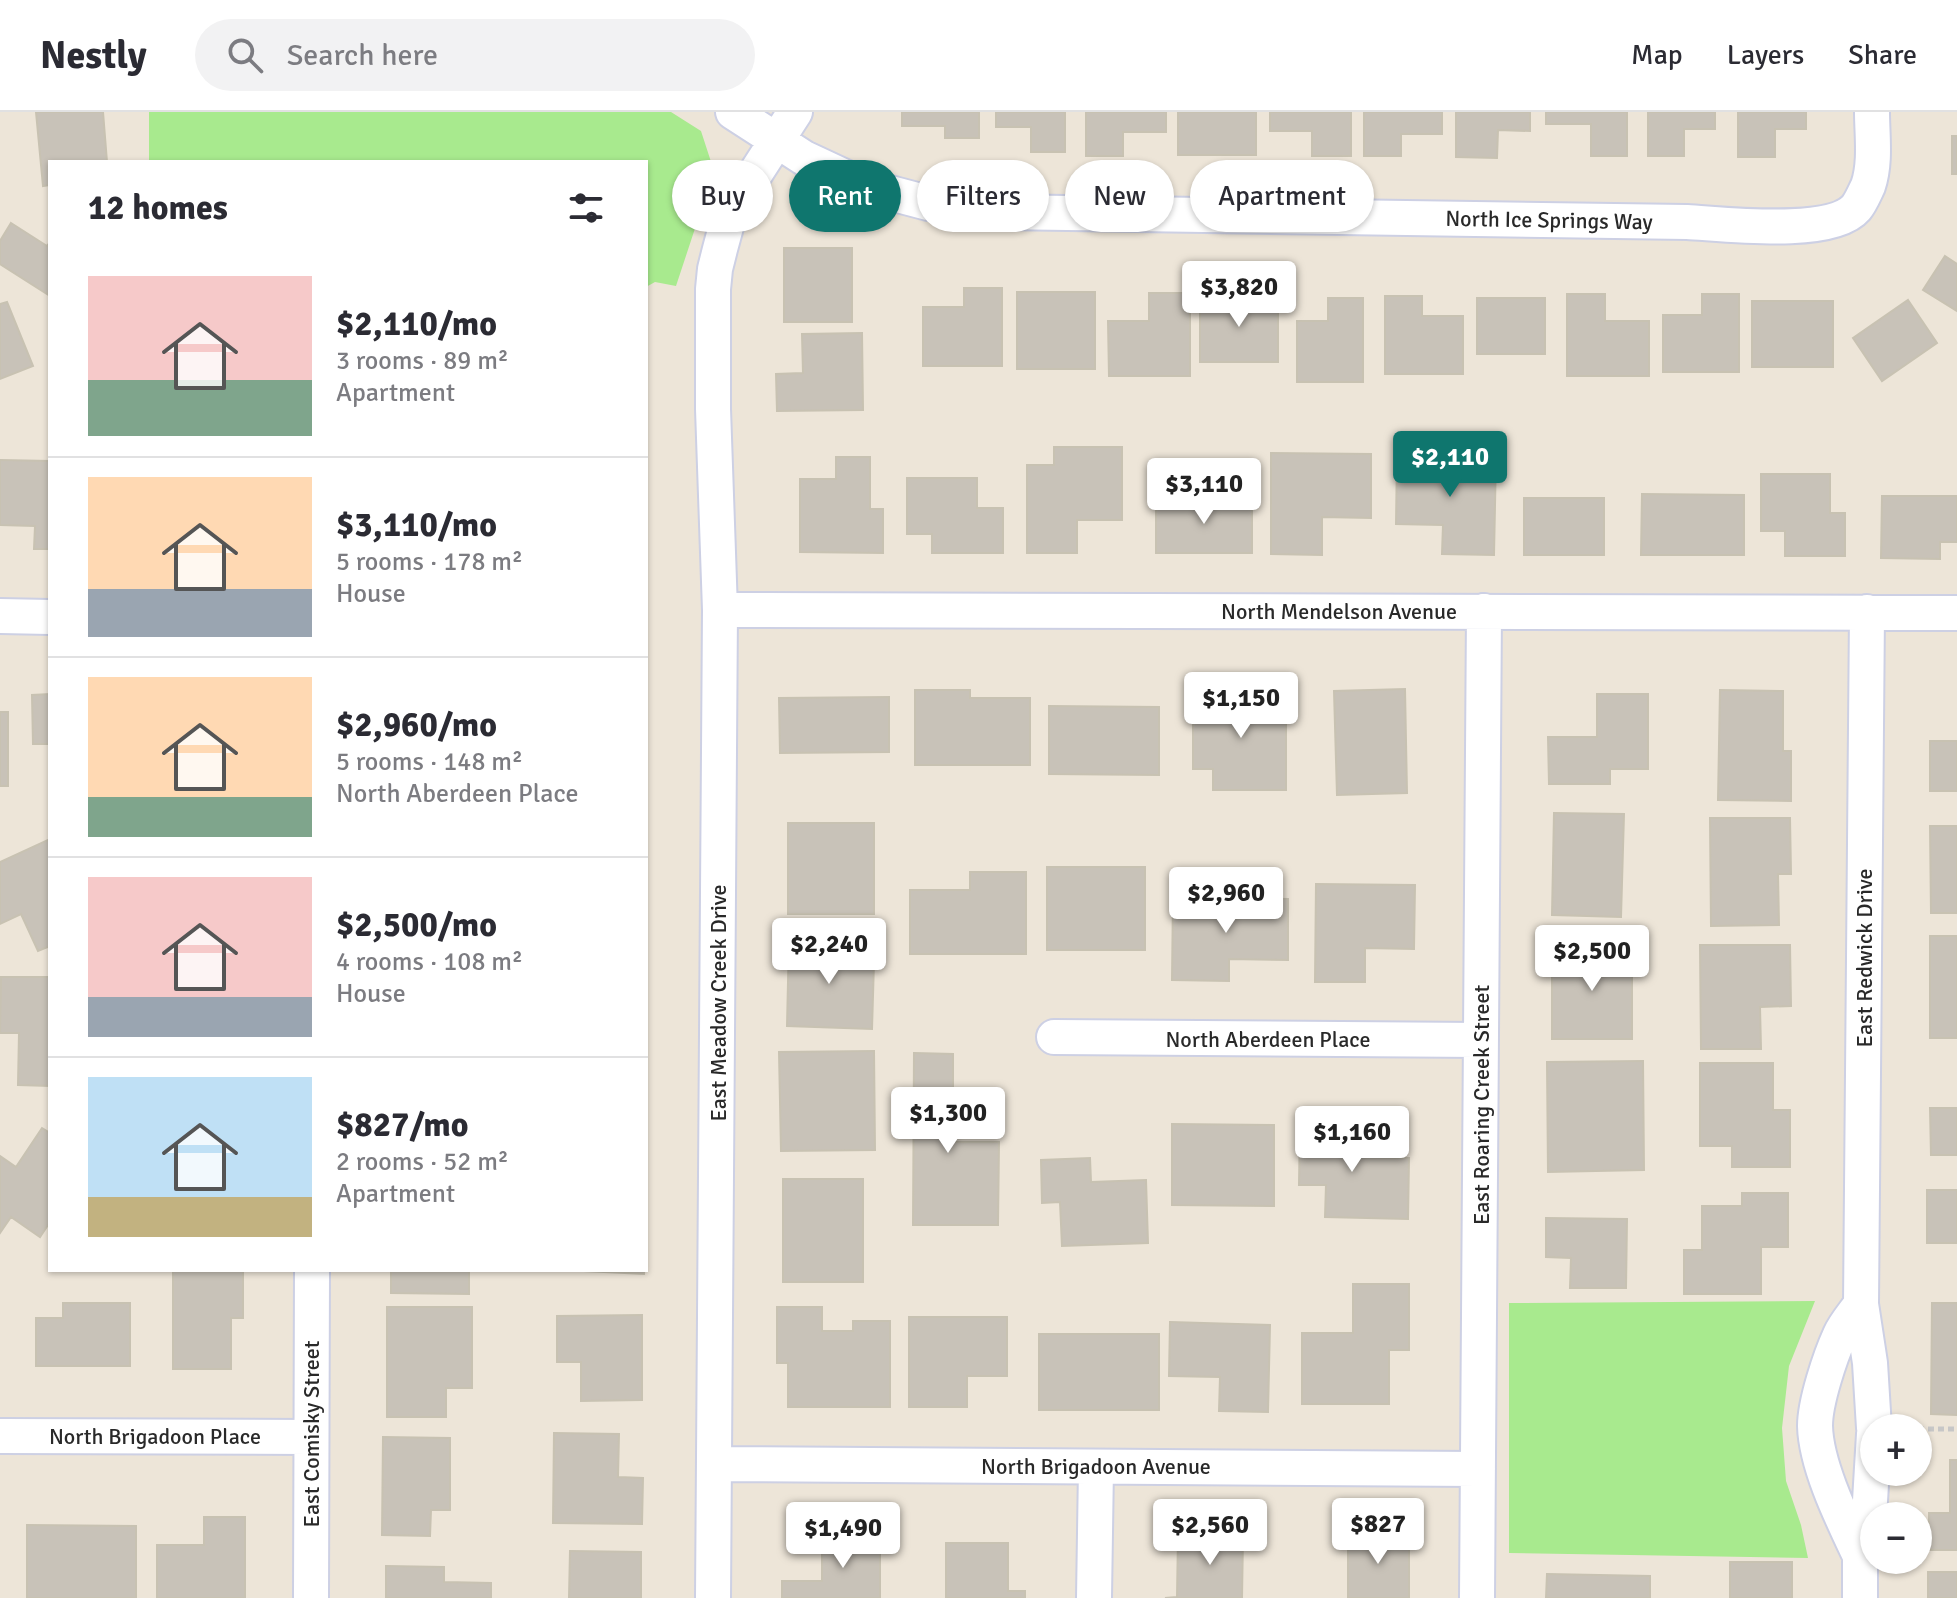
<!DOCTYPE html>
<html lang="en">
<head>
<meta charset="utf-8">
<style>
  body { margin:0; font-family:Signika,sans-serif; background:#f2f2f3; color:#2b2b33; height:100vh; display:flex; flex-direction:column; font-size:30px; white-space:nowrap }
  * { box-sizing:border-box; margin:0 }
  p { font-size:26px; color:#7c7c81 }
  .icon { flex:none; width:44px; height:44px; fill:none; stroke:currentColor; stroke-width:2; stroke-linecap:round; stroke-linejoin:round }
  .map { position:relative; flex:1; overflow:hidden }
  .details { position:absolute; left:48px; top:48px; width:600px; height:1112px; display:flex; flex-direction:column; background:#fff; border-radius:0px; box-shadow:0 2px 6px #0004 }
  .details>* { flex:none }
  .hud { position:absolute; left:672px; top:48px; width:760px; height:72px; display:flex; gap:16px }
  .controls { position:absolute; left:1860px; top:1302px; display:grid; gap:16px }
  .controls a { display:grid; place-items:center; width:72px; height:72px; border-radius:50%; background:#fff; box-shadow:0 2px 6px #0004; font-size:40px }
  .price { position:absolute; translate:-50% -68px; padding:0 18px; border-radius:8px; background:#fff; color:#222; font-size:26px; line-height:52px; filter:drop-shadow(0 2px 4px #0008) }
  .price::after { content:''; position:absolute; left:50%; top:48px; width:24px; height:18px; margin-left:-12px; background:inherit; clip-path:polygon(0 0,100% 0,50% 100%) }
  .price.current { background:#0f766e; color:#fff }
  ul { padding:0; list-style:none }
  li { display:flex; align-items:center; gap:24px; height:200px; padding:0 40px }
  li+li { border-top:2px solid #e1e1e2 }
  li span { display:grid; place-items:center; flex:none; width:224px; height:160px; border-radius:0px; color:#555 }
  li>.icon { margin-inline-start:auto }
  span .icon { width:96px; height:96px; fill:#fffc; stroke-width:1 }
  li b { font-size:34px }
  h2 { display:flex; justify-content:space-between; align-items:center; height:96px; padding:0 40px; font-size:34px }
  .tag { padding:0 28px; border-radius:36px; background:#fff; box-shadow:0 2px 6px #0004; font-size:28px; line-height:72px }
  .tag.current { background:#0f766e; color:#fff }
  header { display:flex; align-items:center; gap:48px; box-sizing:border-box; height:112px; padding:0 40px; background:#fff; border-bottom:2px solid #e1e1e2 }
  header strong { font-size:38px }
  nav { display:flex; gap:44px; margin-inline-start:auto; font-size:28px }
  .search { width:560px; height:72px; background:#f2f2f3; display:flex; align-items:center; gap:20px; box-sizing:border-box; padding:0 28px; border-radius:44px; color:#7c7c81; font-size:30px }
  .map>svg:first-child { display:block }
  .green { fill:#a8ea8e }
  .building { fill:#c8c2b8; stroke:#c8c2b2; stroke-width:2 }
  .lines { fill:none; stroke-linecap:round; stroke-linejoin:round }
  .minor-casing { stroke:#cdd0e4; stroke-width:38 }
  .path { stroke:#c7c7c7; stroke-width:5; stroke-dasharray:6 4; stroke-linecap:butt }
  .minor { stroke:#fff; stroke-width:34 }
  .labels { text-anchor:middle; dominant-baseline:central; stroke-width:6; stroke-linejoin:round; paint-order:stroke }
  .street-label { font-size:22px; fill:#292929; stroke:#fff }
</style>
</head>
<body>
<header>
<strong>Nestly</strong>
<div class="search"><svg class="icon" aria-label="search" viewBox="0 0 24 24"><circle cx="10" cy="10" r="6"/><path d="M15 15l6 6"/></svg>Search here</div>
<nav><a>Map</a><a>Layers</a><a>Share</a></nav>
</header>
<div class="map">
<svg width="1957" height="1486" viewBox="0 0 1957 1486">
  <rect width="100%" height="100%" fill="#ede5d8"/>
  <!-- green -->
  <path class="green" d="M149 0H671L701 19 714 59 676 174 655 170 646 175V50H149Z
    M1815 1189 1789 1254 1782 1316 1786 1369 1801 1413 1808 1446 1509 1441V1191Z"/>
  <!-- building -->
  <path class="building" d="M36 0H103L107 50H50V73L43 74Z
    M902 0H979V26H945V14H902Z
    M996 0H1065V40H1031V15H996Z
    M1086 0H1166V20H1123V44H1086Z
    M1178 0H1256V43H1178Z
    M1270 0H1351V44H1312V19H1270Z
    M1364 0H1442V22H1401V44H1364Z
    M1456 0H1530V19L1498 18 1497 46 1456 45Z
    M1546 0H1627V44H1591V12H1546Z
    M1648 0H1715V17H1684V44H1648Z
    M1738 0H1806V17H1775V45H1738Z
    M1952 24H1957V62H1952Z
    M11 111 47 134 50 130V184L0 152V129Z
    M784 136H852V210H784Z
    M1945 144 1957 152V199L1923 178Z
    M964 176H1002V254H923V195H964Z
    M1017 180H1095V257H1017Z
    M1149 181H1190V264H1109L1108 209H1149Z
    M1567 182H1605V209H1649V264H1567Z
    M1702 182H1739V260H1663V203H1702Z
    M1200 184H1278V250H1200Z
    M1385 184H1422V204H1463V262H1385Z
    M1328 186H1363V270H1297V209H1328Z
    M1477 186H1545V242H1477Z
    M1908 188 1937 231 1882 269 1853 226Z
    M1752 189H1833V255H1752Z
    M7 190 33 254 0 267V192Z
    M862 221 863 298 777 299 776 262 803 261 802 222Z
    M1054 335H1122V408H1077V441H1027V353H1054Z
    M1271 341 1371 342V406L1322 405V443L1271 442Z
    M1397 343 1496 344 1494 443 1442 442 1443 413 1396 412Z
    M836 345H870V397H883V441L800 440V367H836Z
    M0 348 50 349V437H34L35 414 0 413Z
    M1761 362H1830V401H1845V444H1785V419H1761Z
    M907 366H977V396H1003V441H932V422H907Z
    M1642 382 1744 383V443H1641Z
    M1882 384H1957V430H1940V447L1881 446Z
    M1524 386H1604V443H1524Z
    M1156 388H1252V441H1156Z
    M646 449H647V558H646Z
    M1405 577 1407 681 1337 683 1334 579Z
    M915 578H970V586H1030V653H915Z
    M1720 578 1783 579V639H1791V689L1718 688Z
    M1193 581H1286V678H1213V657H1193Z
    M50 582V632H33L32 583Z
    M1597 582H1648V657H1610V672H1549L1548 625H1597Z
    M889 585V640L780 641 779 586Z
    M1049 594 1159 595V663L1049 662Z
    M0 600H8V674H0Z
    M1930 629H1957V679H1930Z
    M1554 701 1624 702 1621 805 1552 803Z
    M1710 706H1790L1791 762H1778L1779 813 1711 814Z
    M788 711H874V802H788Z
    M1930 714H1957V801H1931Z
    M50 727V834L38 839 21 802 0 812V750Z
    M1047 755H1145V838H1047Z
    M970 760H1026V842H910V778H970Z
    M1316 772 1415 773 1414 837 1365 836V870H1315Z
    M1173 785 1288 787V848L1229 847V869L1172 868Z
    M1930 824H1957V926H1930Z
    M789 827 856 829V849L874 850 872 917 787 914Z
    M1700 833H1790L1791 894 1760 895 1761 937H1701Z
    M1552 835H1632V927H1552Z
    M1 865H50V974L18 973 19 921H0Z
    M874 939 875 1038 781 1039 779 940Z
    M914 941 953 942V1030H999L998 1113H913Z
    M1643 949 1644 1058 1548 1060 1547 950Z
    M1700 951H1773V998H1790V1055H1732V1034H1700Z
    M1930 996H1957V1043H1931Z
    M1300 1009 1358 1011 1357 1045 1409 1046 1408 1107 1325 1105 1326 1073H1299Z
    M1172 1012 1274 1013V1094L1172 1093Z
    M42 1016 50 1021V1110L40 1125 11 1105 0 1121V1044L16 1055Z
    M1090 1046 1091 1070 1146 1068 1148 1131 1062 1134 1060 1090 1042 1091 1041 1048Z
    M783 1067H863V1170H783Z
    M1927 1078H1957V1131H1927Z
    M1742 1081H1788V1135H1761V1182H1684V1138H1702V1094H1742Z
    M1546 1106 1627 1107 1626 1176H1570L1571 1146 1546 1145Z
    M173 1158H243V1206H231V1257H173Z
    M391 1158H469V1182L391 1181Z
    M563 1158H644V1162Z
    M1353 1172H1409V1238H1389V1292H1302V1221H1353Z
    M63 1191H130V1254H36V1206H63Z
    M1932 1191H1957V1303L1931 1302Z
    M387 1195H472V1276H446V1305H387Z
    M777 1195H822V1219H853V1209H890V1295H788V1251H777Z
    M642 1203V1288L581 1289V1250H557V1204Z
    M909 1205H1007V1264H967V1295H909Z
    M1170 1210 1270 1213 1268 1300 1219 1299 1220 1265 1169 1264Z
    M1039 1222H1159V1298H1039Z
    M554 1321 619 1322 618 1365 643 1366 642 1412 553 1411Z
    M383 1325 450 1326V1398H431L430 1424 382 1423Z
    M1950 1348H1957V1438H1929V1401H1950Z
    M204 1405H245V1486H157V1433H204Z
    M27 1413 136 1414V1486H27Z
    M1348 1422H1409V1486H1348Z
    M822 1423H880V1486H782V1469H822Z
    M1178 1423 1243 1424 1242 1486H1165L1177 1485Z
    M946 1431H1008V1479H1025V1486H946Z
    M570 1439 641 1440V1486H569Z
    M1730 1450H1792V1486H1730Z
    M386 1454 444 1455V1470L491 1471V1486H386Z
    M1928 1460H1957V1486H1928Z
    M1547 1462 1650 1464V1486H1546Z"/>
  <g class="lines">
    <defs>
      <path id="minor" d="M733 0 804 46 864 74 928 91 993 100 1687 110C1725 112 1831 125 1856 96 1861 90 1865 80 1868 74 1876 51 1872 23 1872 0
        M720 498 1957 501
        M1867 500 1861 1192 1870 1251 1874 1316
        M0 504 50 505
        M1054 925 1481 928
        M1861 1192C1854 1202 1845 1212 1840 1223 1830 1245 1815 1290 1815 1314 1816 1354 1843 1408 1860 1444L1870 1389 1874 1322
        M0 1324 311 1325
        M714 1352 1478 1357
        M311 1486 312 1158
        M713 1486 720 498 713 297V177L715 157 720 137 727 111 737 90 795 0
        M1094 1486 1096 1355
        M1477 1486 1484 499
        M1860 1486V1444"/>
    </defs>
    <!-- minor casing -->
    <use href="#minor" class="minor-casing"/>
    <!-- path -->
    <path class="path" d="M1918 1317H1957"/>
    <!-- minor -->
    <use href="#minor" class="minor"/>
  </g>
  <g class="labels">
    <!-- street labels -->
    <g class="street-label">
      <text transform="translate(1549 108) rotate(1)">North Ice Springs Way</text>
      <text x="1339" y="499">North Mendelson Avenue</text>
      <text transform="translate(1864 846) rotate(-90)">East Redwick Drive</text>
      <text transform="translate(718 891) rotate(-90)">East Meadow Creek Drive</text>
      <text x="1268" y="927">North Aberdeen Place</text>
      <text transform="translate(1481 993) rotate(-90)">East Roaring Creek Street</text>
      <text transform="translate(311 1322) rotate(-90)">East Comisky Street</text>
      <text x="155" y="1324">North Brigadoon Place</text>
      <text x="1096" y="1354">North Brigadoon Avenue</text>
    </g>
  </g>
</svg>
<div class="controls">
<a>+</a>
<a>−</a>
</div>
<b class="price" style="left:1239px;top:217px">$3,820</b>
<b class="price current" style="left:1450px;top:387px">$2,110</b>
<b class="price" style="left:1204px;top:414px">$3,110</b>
<b class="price" style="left:1241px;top:628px">$1,150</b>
<b class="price" style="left:1226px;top:823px">$2,960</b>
<b class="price" style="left:829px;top:874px">$2,240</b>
<b class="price" style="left:1592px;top:881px">$2,500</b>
<b class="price" style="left:948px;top:1043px">$1,300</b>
<b class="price" style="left:1352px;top:1062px">$1,160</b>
<b class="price" style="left:1378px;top:1454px">$827</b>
<b class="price" style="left:1210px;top:1455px">$2,560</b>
<b class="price" style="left:843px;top:1458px">$1,490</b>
<div class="hud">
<a class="tag">Buy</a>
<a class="tag current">Rent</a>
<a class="tag">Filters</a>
<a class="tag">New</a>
<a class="tag">Apartment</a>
</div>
<section class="details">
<h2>12 homes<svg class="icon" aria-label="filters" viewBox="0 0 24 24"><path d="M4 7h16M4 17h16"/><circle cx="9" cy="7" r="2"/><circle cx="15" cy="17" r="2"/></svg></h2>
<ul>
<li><span style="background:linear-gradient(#f6c9c9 65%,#7fa58c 0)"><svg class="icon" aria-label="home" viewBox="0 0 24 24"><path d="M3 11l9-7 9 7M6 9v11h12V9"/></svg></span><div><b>$2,110/mo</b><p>3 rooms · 89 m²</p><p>Apartment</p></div></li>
<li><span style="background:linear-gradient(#ffd9b3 70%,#9aa5b1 0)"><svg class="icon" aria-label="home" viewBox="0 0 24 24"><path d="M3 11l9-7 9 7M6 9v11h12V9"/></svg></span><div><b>$3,110/mo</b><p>5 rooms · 178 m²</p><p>House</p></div></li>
<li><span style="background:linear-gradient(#ffd9b3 75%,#7fa58c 0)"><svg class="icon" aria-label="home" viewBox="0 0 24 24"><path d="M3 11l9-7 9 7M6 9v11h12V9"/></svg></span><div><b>$2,960/mo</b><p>5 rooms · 148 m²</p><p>North Aberdeen Place</p></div></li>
<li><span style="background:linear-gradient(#f6c9c9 75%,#9aa5b1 0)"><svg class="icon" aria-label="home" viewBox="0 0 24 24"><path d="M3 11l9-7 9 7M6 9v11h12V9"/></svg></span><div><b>$2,500/mo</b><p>4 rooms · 108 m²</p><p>House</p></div></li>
<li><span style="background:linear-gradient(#bfe0f5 75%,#c2b280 0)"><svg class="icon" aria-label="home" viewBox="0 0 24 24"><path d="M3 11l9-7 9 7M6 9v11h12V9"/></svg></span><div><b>$827/mo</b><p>2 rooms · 52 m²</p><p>Apartment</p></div></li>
</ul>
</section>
</div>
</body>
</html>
